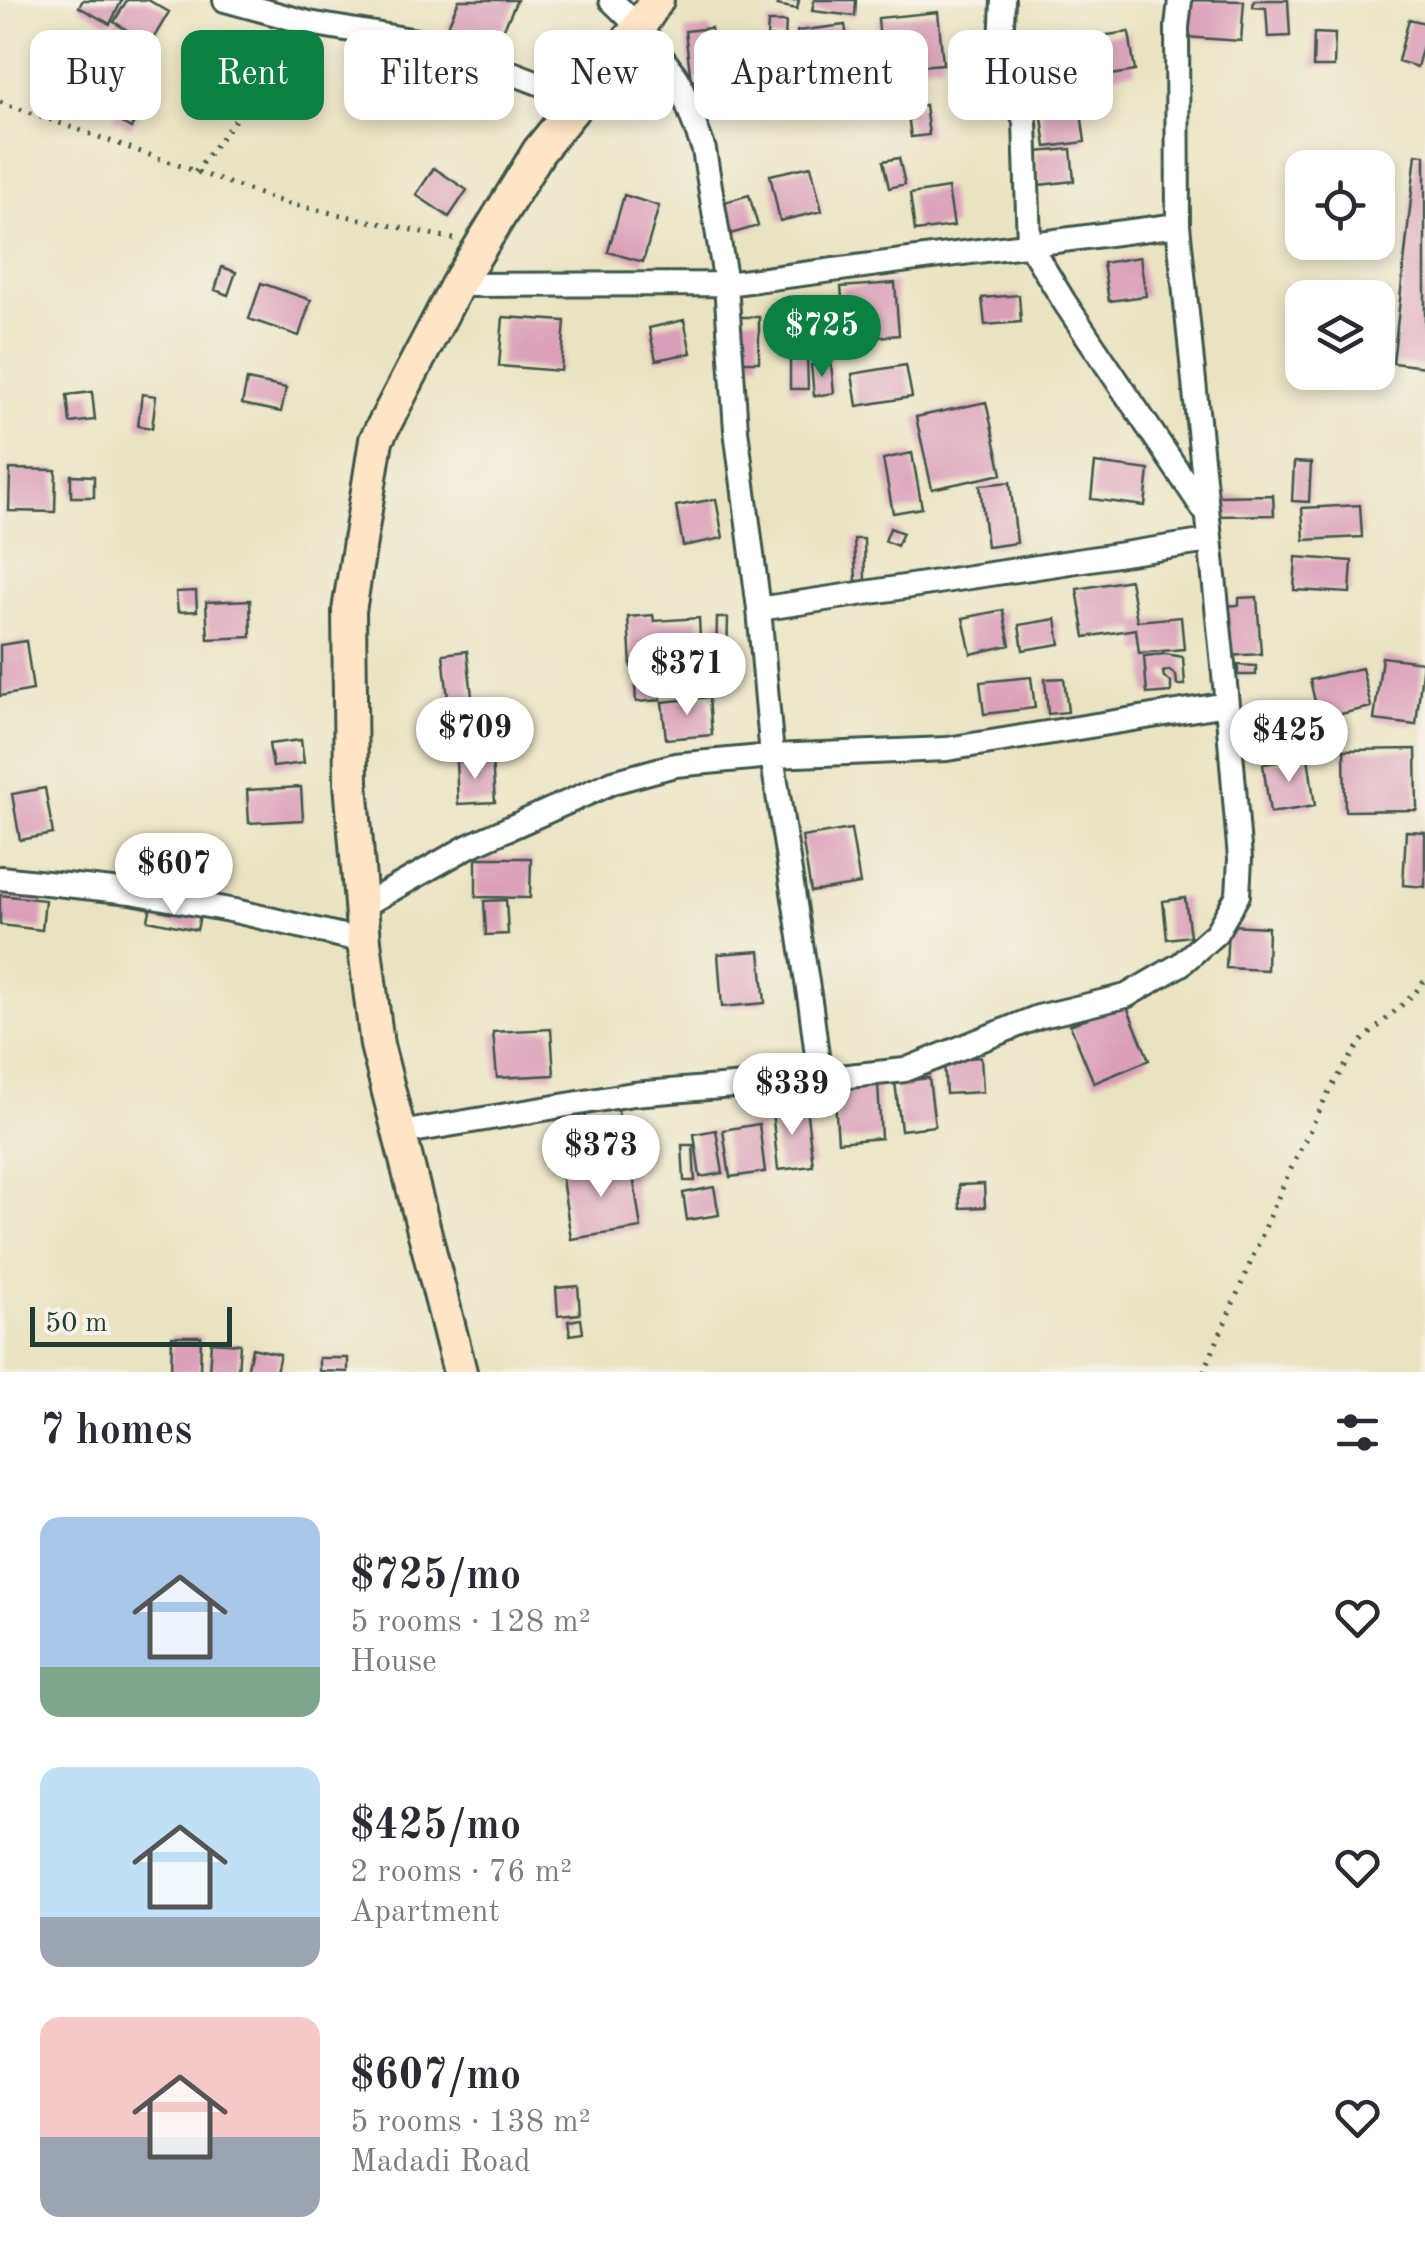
<!DOCTYPE html>
<html lang="en">
<head>
<meta charset="utf-8">
<style>
  body { margin:0; font-family:"Old Standard TT",serif; background:#f7f7f7; color:#2b2b33; height:100vh; display:flex; flex-direction:column; font-size:38px; white-space:nowrap }
  * { box-sizing:border-box; margin:0 }
  p { font-size:32px; color:#7c7c81 }
  .icon { flex:none; width:55px; height:55px; fill:none; stroke:currentColor; stroke-width:2; stroke-linecap:round; stroke-linejoin:round }
  .map { position:relative; height:1372px; overflow:hidden }
  .details { display:flex; flex-direction:column; background:#fff; flex:1 }
  .details>* { flex:none }
  .hud { position:absolute; left:30px; top:30px; width:1365px; height:90px; display:flex; gap:20px }
  .fabs { position:absolute; left:1285px; top:150px; display:grid; gap:20px }
  .fabs a { display:grid; place-items:center; width:110px; height:110px; border-radius:20px; background:#fff; box-shadow:0 5px 15px #0003; font-size:50px }
  .scale { position:absolute; left:30px; bottom:25px; width:202px; box-sizing:border-box; padding-left:10px; border:5px solid #1f3d34; border-top:0; font-size:28px; line-height:35px; white-space:nowrap; color:#1f3d34; -webkit-text-stroke:8px #f7f3e8; paint-order:stroke }
  .price { position:absolute; translate:-50% -85px; padding:0 22px; border-radius:35px; background:#fff; color:#222; font-size:32px; line-height:65px; filter:drop-shadow(0 2px 5px #0008) }
  .price::after { content:''; position:absolute; left:50%; top:60px; width:30px; height:22px; margin-left:-15px; background:inherit; clip-path:polygon(0 0,100% 0,50% 100%) }
  .price.selected { background:#0b8043; color:#fff }
  ul { padding:0; list-style:none }
  li { display:flex; align-items:center; gap:30px; height:250px; padding:0 40px }
  li span { display:grid; place-items:center; flex:none; width:280px; height:200px; border-radius:20px; color:#555 }
  li>.icon { margin-inline-start:auto }
  span .icon { width:120px; height:120px; fill:#fffc; stroke-width:1 }
  li b { font-size:42px }
  h2 { display:flex; justify-content:space-between; align-items:center; height:120px; padding:0 40px; font-size:42px }
  .pill { padding:0 35px; border-radius:20px; background:#fff; box-shadow:0 5px 15px #0003; font-size:35px; line-height:90px }
  .pill.selected { background:#0b8043; color:#fff }
  .map>svg:first-child { display:block }
  .building { fill:#da9eb8 }
  .lines { fill:none; stroke-linecap:round; stroke-linejoin:round }
  .minor-casing { stroke:#3d5649; stroke-width:28 }
  .secondary-casing { stroke:#3d5649; stroke-width:38 }
  .path { stroke:#3d5649; stroke-width:5; stroke-dasharray:2.5 8; stroke-linecap:butt }
  .minor { stroke:#fff; stroke-width:22 }
  .secondary { stroke:#fde5c5; stroke-width:32 }
</style>
</head>
<body>
<div class="map">
<svg width="1425" height="1372" viewBox="0 0 1425 1372">
  <rect width="100%" height="100%" fill="#f7f3e8"/>
  <filter id="ink" filterUnits="userSpaceOnUse"><feTurbulence type="fractalNoise" baseFrequency=".01" numOctaves="2"/><feDisplacementMap in="SourceGraphic" scale="20" xChannelSelector="R" yChannelSelector="G"/><feConvolveMatrix kernelMatrix="1 2 1 2 8 2 1 2 1" color-interpolation-filters="sRGB"/></filter>
  <filter id="wash" filterUnits="userSpaceOnUse"><feTurbulence type="fractalNoise" baseFrequency=".0048" numOctaves="4" result="noise"/><feDisplacementMap in="SourceGraphic" scale="40" xChannelSelector="R" yChannelSelector="G"/><feGaussianBlur stdDeviation="2.25" result="paint"/><feColorMatrix in="noise" values="0 0 0 0 0 0 0 0 0 0 0 0 0 0 0 0 0 1.4 0 .05"/><feComposite in="paint" operator="in"/></filter>
  <g filter="url(#wash)">
    <rect width="100%" height="100%" fill="#eae3c1"/>
    <g id="blocks">
      <!-- building -->
      <path class="building" d="M83 0H122L110 24 79 7Z
        M127 0H148L169 12 150 44 114 22Z
        M459 0H517L494 50 447 28Z
        M778 0H799L797 9 777 5Z
        M814 0H856L855 16 812 11Z
        M1187 0 1244 1 1241 41 1185 37Z
        M1254 0H1288L1290 36 1268 37 1266 8 1253 7Z
        M938 12 943 64 882 69 878 18Z
        M1409 19 1425 23V38L1417 67 1398 61Z
        M768 22H786L785 38H767Z
        M845 25 852 70 790 79 785 41 798 38 797 31Z
        M711 28 717 78 691 81 685 31Z
        M1129 32 1135 71 1093 78 1086 38Z
        M1314 33 1335 34 1334 67H1313Z
        M130 36 160 53 151 71 145 67 135 85 110 72Z
        M412 52 444 66 428 103 396 89Z
        M68 61 98 73 82 114 52 102Z
        M732 79 737 110 700 116 695 86Z
        M130 87 147 97 131 128 113 118Z
        M1078 90 1085 142 1046 147 1039 95Z
        M925 105 929 135 911 137 907 107Z
        M1071 149 1074 181 1039 185 1036 152Z
        M1416 154 1425 155V367L1393 363Z
        M899 158 905 184 889 188 883 161Z
        M811 166 822 211 780 221 770 175Z
        M434 168 467 190 449 217 416 195Z
        M948 188 954 226 915 231 910 194Z
        M624 195 659 206 643 262 608 252Z
        M749 195 758 226 727 235 718 204Z
        M1140 257 1146 296 1109 301 1103 263Z
        M222 267 236 272 228 295 215 290Z
        M261 283 311 300 299 336 249 319Z
        M895 283 899 335 846 340 841 287Z
        M1019 295 1021 322 985 325 982 298Z
        M825 308 828 348 794 350 791 316H804L803 310Z
        M503 317 565 321 561 371 499 366Z
        M740 317H759V362H740Z
        M684 320 691 353 656 360 649 328Z
        M790 354H807L808 389H790Z
        M831 364 834 393 814 396 811 365Z
        M906 365 912 397 857 406 852 374Z
        M247 380 286 388 281 412 242 404Z
        M92 392 95 420 70 423 67 395Z
        M142 394 156 396 152 428 138 426Z
        M986 402 1002 474 932 489 916 417Z
        M912 453 922 508 893 513 883 459Z
        M1294 462 1311 463 1309 502 1292 501Z
        M1095 463 1149 470 1145 506 1091 499Z
        M10 469 56 470 55 512 9 511Z
        M71 475 94 476V497H71Z
        M1010 482 1017 543 987 547 980 485Z
        M1273 495 1274 515 1216 516 1215 496Z
        M716 499 723 538 683 546 676 506Z
        M1360 505 1362 537 1304 540 1302 508Z
        M890 528 903 533 897 546 885 541Z
        M854 539H864L865 581H856Z
        M1296 557 1352 561 1350 593 1294 590Z
        M1130 580 1137 621 1181 617 1184 649 1139 653 1136 629 1085 637 1077 589Z
        M196 591 197 611 178 612 176 592Z
        M1257 597 1261 654 1226 656 1223 606 1239 605V598Z
        M250 600 251 637 208 639 206 602Z
        M1003 610 1010 645 971 654 963 618Z
        M653 615 654 621 699 618 701 659 659 661V665L631 667 628 617Z
        M717 618H728L727 659H716Z
        M1056 619 1060 644 1023 650 1019 625Z
        M26 641 33 690 0 696V645Z
        M467 651 476 733 452 735 443 654Z
        M1166 654 1183 657 1185 685H1177L1176 675 1169 670 1163 672 1164 677 1171 682V692L1147 694 1144 656Z
        M1382 657 1423 662 1416 725 1374 720Z
        M1238 665 1256 666V675H1238Z
        M1362 668 1371 707 1319 719 1310 680Z
        M1031 677 1035 708 984 714 980 682Z
        M1064 678 1068 712 1048 714 1045 679Z
        M659 685 661 700 636 702 635 687Z
        M709 697 712 735 666 739 662 702Z
        M1278 713 1283 746 1266 749 1261 716Z
        M301 740 304 763 273 767 269 744Z
        M1416 749 1417 810 1345 811 1344 750Z
        M1308 757 1315 806 1270 813 1263 764Z
        M492 759 495 802 458 804 456 761Z
        M301 787 303 820 249 823 247 790Z
        M45 788 53 834 20 840 12 794Z
        M851 829 860 884 811 892 802 837Z
        M1406 831 1425 832V887L1403 885Z
        M476 858H531L530 898 476 897Z
        M0 895 45 900 42 930 0 925Z
        M1185 898 1190 936 1167 939 1163 901Z
        M506 900 508 934 486 935 484 901Z
        M151 906 200 916 197 930 148 920Z
        M1228 925 1268 927 1267 970 1226 968Z
        M760 951 765 1003 722 1007 718 954Z
        M1125 1002 1149 1060 1094 1083 1070 1025Z
        M551 1029 554 1075 497 1078 493 1032Z
        M981 1057 983 1092 946 1094 944 1060Z
        M929 1078 935 1126 901 1130 895 1082Z
        M878 1083 881 1138 838 1142 834 1086Z
        M806 1106 813 1166 778 1170 772 1110Z
        M617 1107 625 1152 593 1158 585 1113Z
        M759 1124 765 1172 730 1177 723 1130Z
        M716 1130 723 1173 700 1177 694 1134Z
        M682 1145H693L695 1181H684Z
        M631 1162 641 1228 571 1239 561 1172Z
        M984 1184 985 1207 960 1208 959 1185Z
        M714 1187 719 1215 687 1220 683 1193Z
        M578 1286 580 1314 558 1316 556 1288Z
        M581 1319 583 1333 570 1335 568 1321Z
        M172 1336H201L200 1372H171Z
        M211 1342 240 1344 238 1372H209Z
        M252 1348 280 1354 276 1372H247Z
        M319 1358H348V1372L319 1371Z"/>
    </g>
  </g>
  <g filter="url(#ink)">
    <use href="#blocks" fill-opacity="0" stroke="#3d5649" stroke-width="2.5"/>
    <g class="lines">
      <defs>
        <path id="minor" d="M225 0 309 23 435 44 581 99
          M611 0 639 27 678 79 704 150 726 284 736 430 759 609 772 756 811 1008 820 1079
          M1003 0 1001 47 1025 122 1029 244 1065 303 1204 510
          M457 285 726 284 1178 225
          M759 609 1209 541
          M0 878 131 892 235 911 364 941
          M361 907 469 846 613 782 675 765 772 756 947 749 1227 704
          M400 1133 633 1094 820 1079 905 1070 1038 1017 1126 996 1181 964 1216 933 1238 895 1240 859 1227 704 1178 225 1177 27 1180 0"/>
        <path id="secondary" d="M460 1372 377 1045 364 941 351 783 349 611 376 440 457 285 539 151 639 27 657 0"/>
      </defs>
      <!-- minor casing -->
      <use href="#minor" class="minor-casing"/>
      <!-- secondary casing -->
      <use href="#secondary" class="secondary-casing"/>
      <!-- path -->
      <path class="path" d="M0 102 285 203 454 239
        M195 172 295 42
        M1204 1372 1285 1181 1329 1091 1360 1043 1415 993 1425 979"/>
      <!-- minor -->
      <use href="#minor" class="minor"/>
      <!-- secondary -->
      <use href="#secondary" class="secondary"/>
    </g>
  </g>
</svg>
<div class="fabs">
<a><svg class="icon" aria-label="locate" viewBox="0 0 24 24"><circle cx="12" cy="12" r="6"/><path d="M12 2v4M12 18v4M2 12h4M18 12h4"/></svg></a>
<a><svg class="icon" aria-label="layers" viewBox="0 0 24 24"><path d="M12 4l9 5-9 5-9-5zM3 14l9 5 9-5"/></svg></a>
</div>
<div class="scale">50 m</div>
<b class="price selected" style="left:822px;top:380px">$725</b>
<b class="price" style="left:687px;top:718px">$371</b>
<b class="price" style="left:475px;top:782px">$709</b>
<b class="price" style="left:1289px;top:785px">$425</b>
<b class="price" style="left:174px;top:918px">$607</b>
<b class="price" style="left:792px;top:1138px">$339</b>
<b class="price" style="left:601px;top:1200px">$373</b>
<div class="hud">
<a class="pill">Buy</a>
<a class="pill selected">Rent</a>
<a class="pill">Filters</a>
<a class="pill">New</a>
<a class="pill">Apartment</a>
<a class="pill">House</a>
</div>
</div>
<section class="details">
<h2>7 homes<svg class="icon" aria-label="filters" viewBox="0 0 24 24"><path d="M4 7h16M4 17h16"/><circle cx="9" cy="7" r="2"/><circle cx="15" cy="17" r="2"/></svg></h2>
<ul>
<li><span style="background:linear-gradient(#a9c7e8 75%,#7fa58c 0)"><svg class="icon" aria-label="home" viewBox="0 0 24 24"><path d="M3 11l9-7 9 7M6 9v11h12V9"/></svg></span><div><b>$725/mo</b><p>5 rooms · 128 m²</p><p>House</p></div><svg class="icon" aria-label="heart" viewBox="0 0 24 24"><path d="M12 20l-8-8c-3-5 5-10 8-4 3-6 11-1 8 4z"/></svg></li>
<li><span style="background:linear-gradient(#bfe0f5 75%,#9aa5b1 0)"><svg class="icon" aria-label="home" viewBox="0 0 24 24"><path d="M3 11l9-7 9 7M6 9v11h12V9"/></svg></span><div><b>$425/mo</b><p>2 rooms · 76 m²</p><p>Apartment</p></div><svg class="icon" aria-label="heart" viewBox="0 0 24 24"><path d="M12 20l-8-8c-3-5 5-10 8-4 3-6 11-1 8 4z"/></svg></li>
<li><span style="background:linear-gradient(#f6c9c9 60%,#9aa5b1 0)"><svg class="icon" aria-label="home" viewBox="0 0 24 24"><path d="M3 11l9-7 9 7M6 9v11h12V9"/></svg></span><div><b>$607/mo</b><p>5 rooms · 138 m²</p><p>Madadi Road</p></div><svg class="icon" aria-label="heart" viewBox="0 0 24 24"><path d="M12 20l-8-8c-3-5 5-10 8-4 3-6 11-1 8 4z"/></svg></li>
</ul>
</section>
</body>
</html>
